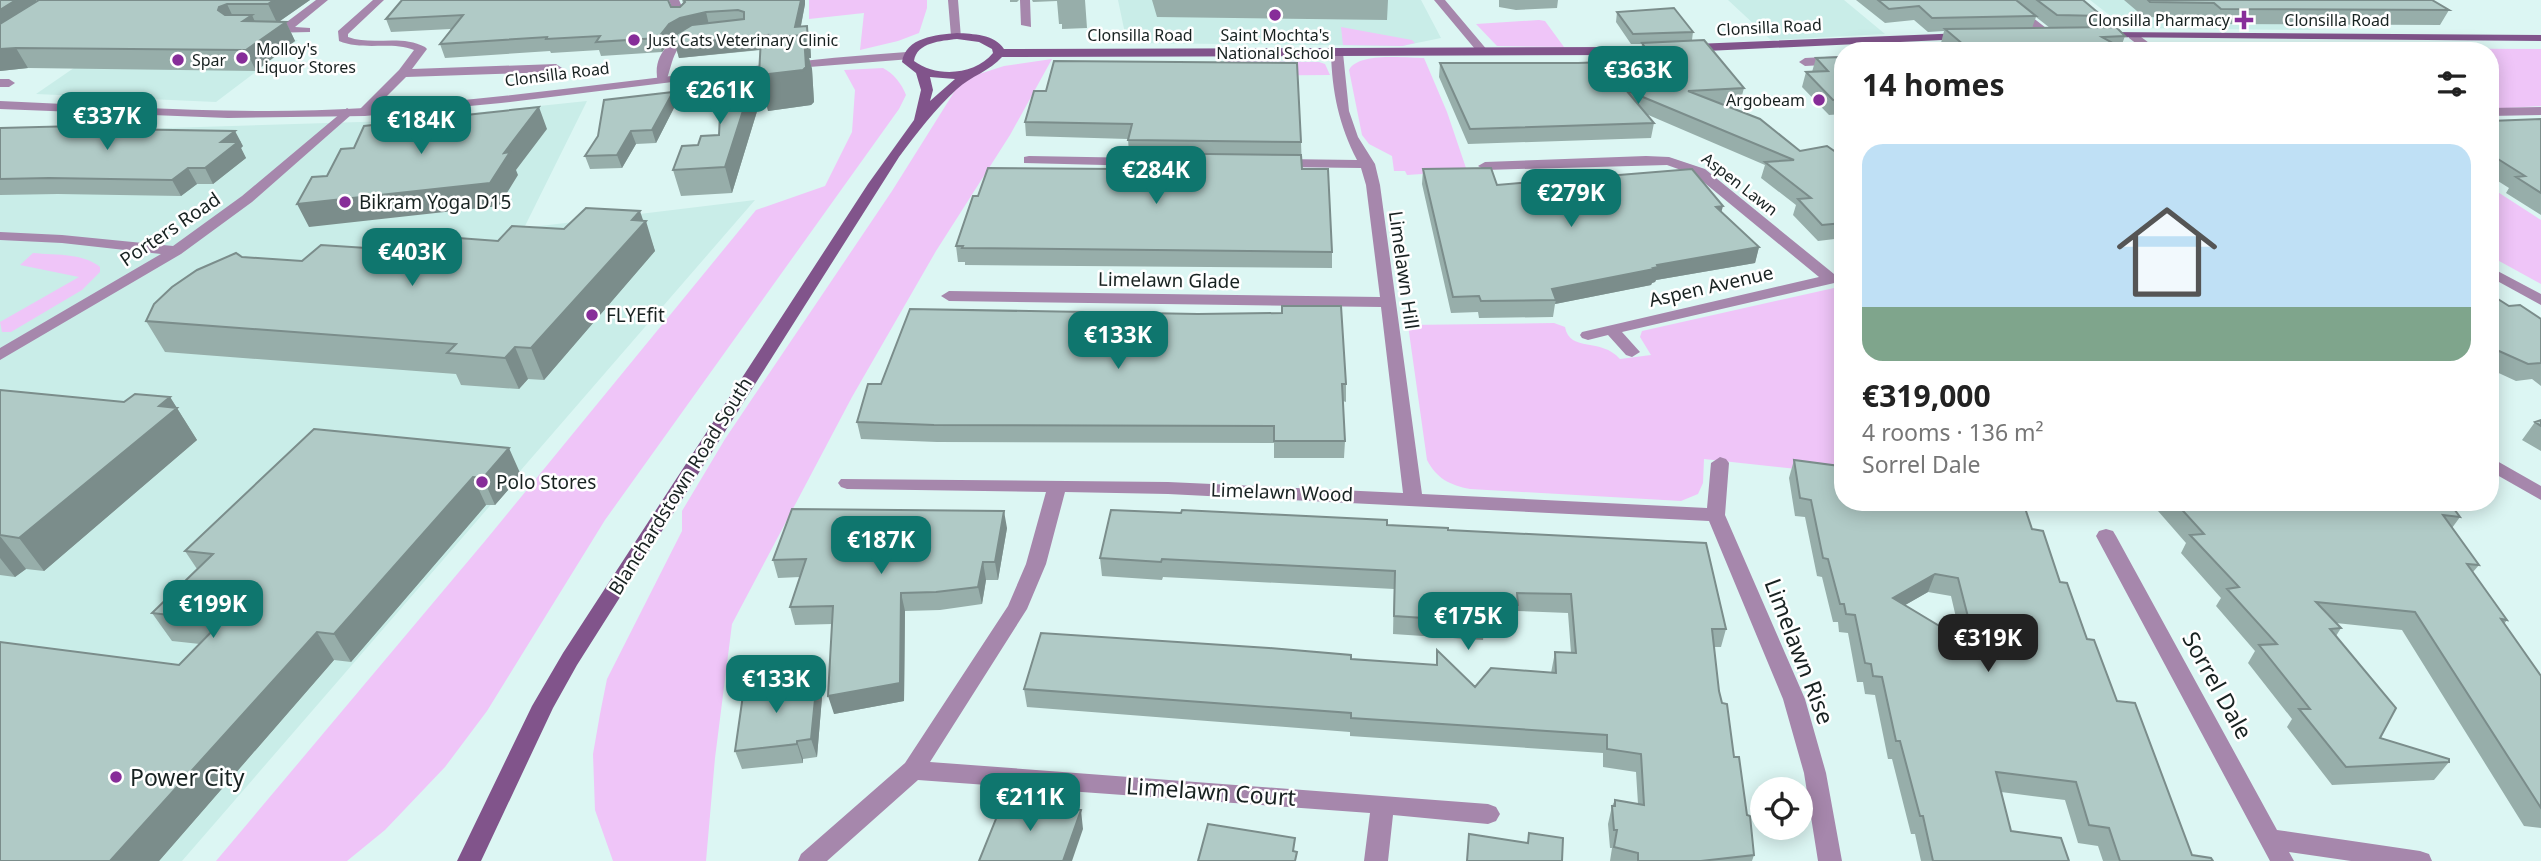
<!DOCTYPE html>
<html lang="en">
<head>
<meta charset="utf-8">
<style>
  body { margin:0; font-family:"Noto Sans",sans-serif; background:#f2f2f2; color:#222; height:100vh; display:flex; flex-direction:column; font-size:26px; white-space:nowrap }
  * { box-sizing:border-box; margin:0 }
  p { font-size:23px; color:#767676 }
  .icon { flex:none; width:38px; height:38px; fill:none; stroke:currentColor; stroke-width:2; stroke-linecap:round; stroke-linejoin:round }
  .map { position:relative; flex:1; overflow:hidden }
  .drawer { position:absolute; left:1834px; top:42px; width:665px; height:469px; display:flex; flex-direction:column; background:#fff; border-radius:28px; box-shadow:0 4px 18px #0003 }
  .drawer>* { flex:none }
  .buttons { position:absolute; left:1750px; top:777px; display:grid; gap:14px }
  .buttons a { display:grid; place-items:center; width:63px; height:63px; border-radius:50%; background:#fff; box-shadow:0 4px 18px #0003; font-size:35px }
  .price { position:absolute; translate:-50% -60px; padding:0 16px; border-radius:14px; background:#0f766e; color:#fff; font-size:23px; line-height:46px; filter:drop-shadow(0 2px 4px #0008) }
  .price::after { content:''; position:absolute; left:50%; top:42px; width:21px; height:16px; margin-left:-10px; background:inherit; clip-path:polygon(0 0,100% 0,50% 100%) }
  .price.on { background:#222; color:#fff }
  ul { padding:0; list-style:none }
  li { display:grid; align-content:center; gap:14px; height:371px; padding:0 28px }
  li+li { border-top:2px solid #e0e0e0 }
  li span { display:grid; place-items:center; height:217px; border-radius:21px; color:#555 }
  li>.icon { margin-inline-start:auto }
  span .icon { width:126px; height:126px; fill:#fffc; stroke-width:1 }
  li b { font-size:30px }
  h2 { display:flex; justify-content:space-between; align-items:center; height:84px; padding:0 28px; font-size:30px }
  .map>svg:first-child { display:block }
  .built { fill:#c9ede8 }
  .green { fill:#efc5f8 }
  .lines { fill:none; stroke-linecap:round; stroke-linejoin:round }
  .minor { fill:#a687ac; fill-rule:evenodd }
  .tertiary { fill:#a687ac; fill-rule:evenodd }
  .secondary { fill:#81548b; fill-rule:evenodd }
  .wall { fill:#97aeaa; fill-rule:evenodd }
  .shaded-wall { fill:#7b8d8b }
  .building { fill:#b0cac6; stroke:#7b8d8b; stroke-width:2; fill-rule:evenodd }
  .poi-dot { fill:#872d99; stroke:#fff; stroke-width:2.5 }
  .labels { text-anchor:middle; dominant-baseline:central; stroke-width:5; stroke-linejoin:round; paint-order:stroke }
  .far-poi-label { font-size:16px; fill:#182221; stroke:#fff; text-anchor:start }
  .far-street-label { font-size:16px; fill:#182221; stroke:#fff }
  .poi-label { font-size:19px; fill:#182221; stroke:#fff; text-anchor:start }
  .street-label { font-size:19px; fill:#182221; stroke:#fff }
  .near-street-label { font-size:23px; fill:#182221; stroke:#fff }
  .near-poi-label { font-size:23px; fill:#182221; stroke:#fff; text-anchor:start }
</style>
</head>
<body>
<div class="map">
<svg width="2541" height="861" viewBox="0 0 2541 861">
  <rect width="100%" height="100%" fill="#dcf6f3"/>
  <!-- built -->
  <path class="built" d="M1118 0H1421L1441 38 1402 46 1127 43Z
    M1728 0H1844L1885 34 1771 40Z
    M2090 0H2271L2312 30 2126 28Z
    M116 39 298 40 216 102 36 94Z
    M587 101 524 228 755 200 182 861H0V129L72 131 393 121Z"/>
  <!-- green -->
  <path class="green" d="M809 0H927V8L919 33 898 41 860 50 864 13 809 19Z
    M1539 20 1545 21 1564 47 1497 46 1476 24Z
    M1341 27 1412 40 1415 43 1402 46 1343 45Z
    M2336 48 2541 49V106L2490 109V51L2325 49Z
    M1424 58 1447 112 1467 171 1407 175 1405 171H1394L1392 156 1369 144 1362 135 1349 70C1358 52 1406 58 1424 58Z
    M1052 59 1010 135 936 251 852 397 732 624 715 758 706 861H613L595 810 593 754 600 714 607 679 682 531V511L725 439 892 191 956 89 973 76 1004 66Z
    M1226 61 1319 62 1325 64 1330 75 1227 76Z
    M883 68C893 73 902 84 906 95L899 109 605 520 487 711 445 767 385 830 347 861H216L485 541 756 210 825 186 852 132 855 90 844 70Z
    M2490 187 2541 220V284L2490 256Z
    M33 253C53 255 84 253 100 267V272L82 290 11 332H2L0 322 79 277 20 265Z
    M1843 286V474L1704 459 1703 483 1698 494 1681 501 1470 489C1450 485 1437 479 1427 460L1408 325 1554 323 1565 327C1570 353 1601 337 1620 359L1651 355 1640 337 1642 331Z"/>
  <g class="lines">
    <!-- minor -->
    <path class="minor" d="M316 0H328L295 27 310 28V32L268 33 262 30 268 27H280Z
      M373 0H384L348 34V37C373 46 401 34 425 47L427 49 412 69 556 64 562 68 556 72 406 77 368 115H360V109L399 70 414 50C391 41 363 51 339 41L338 31Z
      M669 0H679L686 16 684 18H676Z
      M1020 0H1030L1031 27 1021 25Z
      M1434 0H1445L1488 51V55H1480Z
      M1998 0H2010L2055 35 2045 37Z
      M696 30 700 31V35C673 42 674 59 666 82H658C651 55 673 35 696 30Z
      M1337 49 1343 53 1349 111 1358 137 1375 164 1380 185 1422 494 1707 508 1711 463 1720 457 1726 459 1729 463 1725 515 1805 699 1826 773 1842 861H1818L1804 773 1783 699 1709 521 1168 494 1065 492 1046 564 1027 609 930 762 1488 804 1496 807 1500 814 1496 821 1488 824 1393 815 1388 861H1364L1370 813 918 780 827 861H798L801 854 905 763 1008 606 1026 564 1046 492 847 489 841 487 838 483 841 479 1168 482 1403 493 1381 307 949 301 941 296 949 291 1380 297 1366 185 1361 168 1281 167 1274 163 1281 159 1357 160C1339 125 1332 92 1331 53Z
      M1843 56V64L1805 66 1799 62 1805 58Z
      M0 79H9L15 83 9 87H0Z
      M2541 107V115L2490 116V108Z
      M347 108 353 112 351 115 252 202 181 254 0 360V348L161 254 62 243 0 240V232L62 235 173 246 242 196Z
      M1029 156 1144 158 1151 162 1144 166 1024 163V157Z
      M1646 156 1669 157 1705 169 1834 274 1843 273V281L1622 332 1640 352 1632 357 1626 355 1608 335 1588 340 1582 338 1580 335 1582 332 1819 277 1695 175 1667 165 1485 170 1478 166 1485 162Z
      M2490 457 2541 486V500L2490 471Z
      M2106 529 2113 531 2116 536 2277 830 2420 851 2429 854 2432 861H2351L2289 852 2294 861H2270L2096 536 2099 531Z"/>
    <!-- tertiary -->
    <path class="tertiary" d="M948 0H958L961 38 951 36Z
      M2129 34H2137L2160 51H2146L2129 38Z
      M907 52 913 56 911 59 771 70 501 103 365 116 228 118 0 109V101C121 106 243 116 365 108 546 97 726 64 907 52Z
      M2490 267 2541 294V305L2490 277Z"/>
    <!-- secondary -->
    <path class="secondary" d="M2104 32 2541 35V41L2100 37V33Z
      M957 33C973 34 994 34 1004 49L1622 47 1964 33 1970 36 1964 39 1622 55 1002 57C990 71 971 76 957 89 935 109 917 133 899 157L577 665 553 708 481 861H457L532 706 563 653 868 184 914 120 921 90 916 73 902 62C906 37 936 35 957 33ZM957 39 979 42 992 49 993 53C975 75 937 78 914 61 917 42 941 41 957 39ZM930 77 955 79 930 101 933 90Z"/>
  </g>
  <!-- wall -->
  <path class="wall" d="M0 0H36L37 1 310 0 280 21 286 22 295 41 256 71 28 68 0 71Z
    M402 0 680 7 683 3 682 0H805V4L801 26H807L810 40 811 58H809L812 69 814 102 811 105 768 111 761 50 679 58 675 44 676 36 673 38 662 52 601 56 599 50 551 53 550 51 445 58 440 44 451 29 391 32 386 19Z
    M1010 0H1019L1017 2H1010Z
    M1032 0H1085L1087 28 1062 29V24H1059L1057 1 1033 2Z
    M1152 0H1388L1387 20 1157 17Z
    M1499 0H1558L1557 8 1516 10 1499 7Z
    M1856 0H2083L2102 16 2098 28 2125 36 2121 47 2127 51H1950L1941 43 1944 31 1928 32 1914 20 1885 23ZM2036 17 2050 28H2032Z
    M2124 0H2432L2449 10 2440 25 2214 24 2207 18 2144 17Z
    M1617 12 1693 32 1692 40 1744 88 1740 103 1720 104 1800 151 1843 157V238L1818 241 1793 215 1796 205 1761 178 1765 165 1646 114 1654 123 1651 138 1468 144 1439 77 1440 63H1578L1642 60 1640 57 1642 44H1631L1616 22Z
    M1843 57V114L1829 115 1802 87 1806 72H1812L1816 58Z
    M756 70 762 95 732 193 681 196 673 170 698 145 719 135Z
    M1034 91 1301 142 1302 169 1332 252V268L965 265V262H958L956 246 978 196 1120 169 1129 153 1128 139 1026 136 1025 122Z
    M673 92 676 104 656 143 636 144 622 168 590 169 585 156Z
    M2541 119V215L2506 193 2509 188 2490 176V121Z
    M0 128 117 129 243 146 241 148 246 158 213 184H197L181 196 58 194 0 195Z
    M1423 169 1497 185 1722 212 1759 247 1755 263 1656 280 1655 282 1652 283 1651 285 1555 304 1553 317 1479 318 1478 312 1451 313 1422 184Z
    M644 221 655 251 544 380 528 379 519 389 461 385 456 374 165 352 146 321 242 257 302 261 428 252 564 229Z
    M2490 294 2509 306 2541 319V386L2532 379 2516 381 2490 369Z
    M1346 384V402L1343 401 1345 441 1344 458H1274V443L937 442 861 439 857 422Z
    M0 390 124 402 170 397 197 440 44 571 26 569 15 577 0 575Z
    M2541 420V451L2522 440 2535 422Z
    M314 429 521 475 495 505H486L351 662 334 660 159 861H0L200 644 172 641 152 613 197 569 185 551Z
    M1839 457 2032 529 2060 582 2192 855 2213 861H2103L2098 846 2078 843 2065 800 2001 792 2011 831 2069 861H1921L1915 834H1911L1892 759H1888L1875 695 1865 694 1863 682H1857L1848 633 1839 632 1838 622H1833L1822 577 1817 576 1805 517 1795 516 1789 478 1794 460 1836 465ZM1928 592 1951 596 1961 639 1905 605Z
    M2449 502 2460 517 2452 528 2479 565 2473 572 2507 620 2504 624 2541 676V828L2524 826 2402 630 2336 623 2341 628 2336 636 2380 738 2449 762 2434 780 2332 785 2287 727 2292 719 2248 663 2255 651 2216 606 2221 598 2181 553 2186 543 2151 503Z
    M1387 525 1448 530 1726 629 1721 647H1714L1719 691 1754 855 1752 861H1610L1612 848H1610L1608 824 1612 806 1615 800 1638 804 1636 772 1603 767V753L1350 736V732L1027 707 1024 689 1351 659 1436 665 1437 650 1475 687 1551 673 1555 652 1571 653 1568 613 1517 611 1515 623 1485 622 1483 640 1393 634 1394 589 1163 577 1162 580 1102 576 1100 558Z
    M1007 528 998 580H986L982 604 940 610 905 611 904 701 834 714 832 624 795 625 790 607 800 577 778 578 773 560Z
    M822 697 817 757 803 759V763L742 769 735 751Z"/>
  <!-- shaded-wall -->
  <path class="shaded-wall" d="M16 0H36L41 10 0 38V10Z
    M274 0H310L277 23 268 4Z
    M801 0H805V4L798 40 795 27Z
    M227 4 236 23 218 10 219 7Z
    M706 12 709 25 684 31 673 38 662 52 658 38 669 24 680 18Z
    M252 15 261 35 243 21Z
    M286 22 295 41 256 71 246 50Z
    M807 26 810 40 811 58H809L812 69 814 102 811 105 768 111 759 75 767 49 679 58 675 44 768 35Z
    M16 48 28 68 0 71V49Z
    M756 70 762 95 732 193 725 167Z
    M673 92 676 104 656 143 652 130Z
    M539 107 547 129 516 170 518 175 499 206 309 227 297 204 504 153Z
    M235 131 243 146 241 148 246 158 213 184 205 168 221 142Z
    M631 131 636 144 622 168 617 155Z
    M188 168 197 184 181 196 172 180Z
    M1723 206 1719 221 1716 207Z
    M640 211 644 223 646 221 655 251 544 380 531 348 632 220Z
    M1759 247 1755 263 1656 280 1655 282 1652 283 1651 285 1555 304 1556 300 1552 289 1653 268 1657 265Z
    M515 347 528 379 519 389 505 358Z
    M170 397 197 440 44 571 19 538Z
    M509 448 521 475 495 505 483 478Z
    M473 477 486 505 351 662 334 634Z
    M1004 511 1007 528 998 580 995 562Z
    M0 536 26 569 15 577 0 558Z
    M983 562 986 580 982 604 978 587Z
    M1935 574 1928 592 1886 616 1893 598Z
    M901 593 905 611 904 701 834 714 828 696Z
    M317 632 334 660 159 861H110Z
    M817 679 822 697 817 757 811 739Z
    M797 741 803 759V763L797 744Z
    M1081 810 1083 829 1072 861H1063Z"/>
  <!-- building -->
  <path class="building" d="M0 0H16L0 10Z
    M39 0H274L268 4H227L219 7 218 10 225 15H252L243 21 286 22 246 50 16 48 0 49V24Z
    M402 0H668L671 7H680L685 2 684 0H801L795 27 807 26 808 44H806L804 35 767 38 768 35 675 44 677 34 692 25 744 19V12L738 10 706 12 680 18 669 24 658 38 596 42 600 36 546 39 547 37 440 44 463 15 386 19Z
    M1878 0H2016L2036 16 1932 18 1919 6 1889 9Z
    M2037 0H2083L2102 16 2057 15Z
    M2148 0H2432L2449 10 2221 9 2214 3 2150 2Z
    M1674 8 1693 32 1633 34 1617 12Z
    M2116 27 2125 36 2102 37 2127 51H1971L1945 29Z
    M804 35 806 67 803 70 759 75 761 38Z
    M1704 40 1744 88 1688 91 1760 119 1800 151 1827 146 1843 157V223L1822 225 1798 199 1811 198 1765 162 1794 160 1626 90 1654 123 1470 129 1440 63H1578L1605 62 1606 59 1613 61 1654 60 1642 43Z
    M1843 57V99L1833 100 1806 72 1828 71 1816 58Z
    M1054 61 1297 63 1301 142 1128 140 1132 124 1025 122 1034 91H1046Z
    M756 70 725 167 673 170 682 146 698 145 701 136 719 135 722 74Z
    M673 92 652 130 631 131 617 155 585 156 598 136 604 100Z
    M539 107 504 153 510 152 490 183 297 204 312 177 327 176 341 149 354 148 364 126Z
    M2541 119V193L2516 177 2525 176 2490 154V121Z
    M115 125 110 129 235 131 221 142H238L205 168H188L172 180 49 178 0 179V128Z
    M1124 153 1301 155 1302 169H1328L1332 252 962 248 963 246H956L973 196H978L988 168 1120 169Z
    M1491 168 1497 185 1692 169 1723 206 1716 207 1759 247 1657 265 1658 267 1653 268 1654 269 1552 289 1556 300 1481 301 1479 296 1453 297 1423 169Z
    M586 208 640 211 632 220 646 221 531 348 515 347 505 358 447 353 456 344 146 321 154 304 172 287 197 270 236 253 242 257 302 261 321 245 428 252 445 237 498 241 512 226 564 229Z
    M2490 294 2509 306 2520 305 2541 319V363L2528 364 2490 347Z
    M1282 306H1341L1346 384H1342L1345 441H1274V426L934 425 857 422 868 384H881L910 309 1198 314 1282 313Z
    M0 390 124 402 135 394 170 397 159 406 177 408 19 538 0 535Z
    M2541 420V426L2535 422Z
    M314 429 509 448 483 478 473 477 334 634 317 632 110 861H0V642L179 665 222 621 152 613 213 554 185 551Z
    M1839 457H1843V502H2023L2032 529 2043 531 2060 582 2067 583 2087 639 2094 640 2117 701 2135 703 2192 855 2211 858 2213 861H2120L2109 828 2089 825 2076 782 1996 772 2011 831 2061 838 2069 861H1933L1923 816H1920L1900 741H1896L1882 677 1873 676 1871 664 1865 663 1855 615 1846 614 1844 604H1840L1828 559 1823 558 1811 500 1800 498 1794 460 1840 466ZM1935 574 1958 578 1976 648 1893 598Z
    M2175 502H2449L2460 517 2443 515 2479 565 2467 564 2507 620 2501 619 2541 676V808L2415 612 2316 602 2341 628 2330 629 2396 708 2380 738 2449 759V762L2346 767 2299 709H2310L2259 645 2277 644 2227 589 2239 587 2190 535 2204 534Z
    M792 509 1004 511 995 562H983L978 587 936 592 901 593 900 683 828 696 833 606 790 607 806 559 773 560Z
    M1111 510 1181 513 1182 510 1387 520V525L1448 528V530L1706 543 1726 629H1712L1719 691 1722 703 1727 704 1734 757H1739L1747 815 1750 816 1754 855 1701 861H1638V853L1614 847 1617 830H1614L1612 806H1615V800L1644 805 1641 754 1607 749V735L1351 718V713L1024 689 1041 633 1269 648 1351 655V659L1437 665V650L1475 687 1491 668 1556 673 1555 652 1576 653 1571 594 1517 593 1518 605 1484 604 1485 622 1394 616 1395 571 1162 559 1161 562 1100 558Z
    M817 679 811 739 797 741V744L735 751 744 688Z
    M1004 799 1081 810 1063 861H979Z
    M1208 824 1295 838 1293 851 1297 852 1295 861H1198Z
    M1529 833 1563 838 1562 861H1467L1469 834 1528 843Z"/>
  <!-- markers -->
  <g class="poi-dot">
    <circle cx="1275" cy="15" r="7"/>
    <path d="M2240.5 9.5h7v7h7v7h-7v7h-7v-7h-7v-7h7z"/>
    <circle cx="634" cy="40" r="7"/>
    <circle cx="242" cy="58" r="7"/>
    <circle cx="178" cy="60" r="7"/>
    <circle cx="1819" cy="100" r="7"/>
    <circle cx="345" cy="202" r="7"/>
    <circle cx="592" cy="315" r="7"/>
    <circle cx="482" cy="482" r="7"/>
    <circle cx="116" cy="777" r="7"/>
  </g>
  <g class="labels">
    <!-- far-poi labels -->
    <g class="far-poi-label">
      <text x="2230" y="20" text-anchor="end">Clonsilla Pharmacy</text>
      <text x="1275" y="35" text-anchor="middle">Saint Mochta's<tspan x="1275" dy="18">National School</tspan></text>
      <text x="648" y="40">Just Cats Veterinary Clinic</text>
      <text x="256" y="49">Molloy's<tspan x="256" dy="18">Liquor Stores</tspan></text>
      <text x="192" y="60">Spar</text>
      <text x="1805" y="100" text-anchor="end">Argobeam</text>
    </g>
    <!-- far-street labels -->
    <g class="far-street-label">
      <text x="2337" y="20">Clonsilla Road</text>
      <text transform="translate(1769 27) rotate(-3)">Clonsilla Road</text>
      <text x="1140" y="35">Clonsilla Road</text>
      <text transform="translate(557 74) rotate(-7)">Clonsilla Road</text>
      <text transform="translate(1740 184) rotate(38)">Aspen Lawn</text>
    </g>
    <!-- poi labels -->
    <g class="poi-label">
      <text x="359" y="202">Bikram Yoga D15</text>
      <text x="606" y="315">FLYEfit</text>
      <text x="496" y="482">Polo Stores</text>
    </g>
    <!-- street labels -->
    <g class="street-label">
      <text transform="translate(170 229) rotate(-34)">Porters Road</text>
      <text transform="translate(1404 270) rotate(82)">Limelawn Hill</text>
      <text transform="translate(1169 280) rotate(1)">Limelawn Glade</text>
      <text transform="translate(1711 286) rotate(-13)">Aspen Avenue</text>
      <text transform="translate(680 486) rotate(-58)">Blanchardstown Road South</text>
      <text transform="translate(1282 492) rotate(2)">Limelawn Wood</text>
    </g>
    <!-- near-street labels -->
    <g class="near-street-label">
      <text transform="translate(1800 651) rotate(69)">Limelawn Rise</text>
      <text transform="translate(2218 685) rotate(61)">Sorrel Dale</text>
      <text transform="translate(1211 791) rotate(4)">Limelawn Court</text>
    </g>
    <!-- near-poi labels -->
    <g class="near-poi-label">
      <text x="130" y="777">Power City</text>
    </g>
  </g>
</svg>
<div class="buttons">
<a><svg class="icon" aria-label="locate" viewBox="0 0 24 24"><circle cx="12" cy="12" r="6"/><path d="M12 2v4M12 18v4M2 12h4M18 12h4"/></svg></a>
</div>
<b class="price" style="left:1638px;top:106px">€363K</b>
<b class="price" style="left:720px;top:126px">€261K</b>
<b class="price" style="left:107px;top:152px">€337K</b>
<b class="price" style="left:421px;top:156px">€184K</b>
<b class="price" style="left:1156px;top:206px">€284K</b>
<b class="price" style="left:1571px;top:229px">€279K</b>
<b class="price" style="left:412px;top:288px">€403K</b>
<b class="price" style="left:1118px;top:371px">€133K</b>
<b class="price" style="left:881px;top:576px">€187K</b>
<b class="price" style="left:213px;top:640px">€199K</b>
<b class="price" style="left:1468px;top:652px">€175K</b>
<b class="price on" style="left:1988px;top:674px">€319K</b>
<b class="price" style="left:776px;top:715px">€133K</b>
<b class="price" style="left:1030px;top:833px">€211K</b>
<section class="drawer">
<h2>14 homes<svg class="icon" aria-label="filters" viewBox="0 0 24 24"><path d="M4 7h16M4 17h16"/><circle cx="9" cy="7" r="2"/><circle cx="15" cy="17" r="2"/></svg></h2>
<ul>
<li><span style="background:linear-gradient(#bfe0f5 75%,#7fa58c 0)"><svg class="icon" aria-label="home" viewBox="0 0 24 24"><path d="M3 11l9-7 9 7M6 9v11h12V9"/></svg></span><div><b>€319,000</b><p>4 rooms · 136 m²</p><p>Sorrel Dale</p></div></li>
</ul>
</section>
</div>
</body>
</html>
